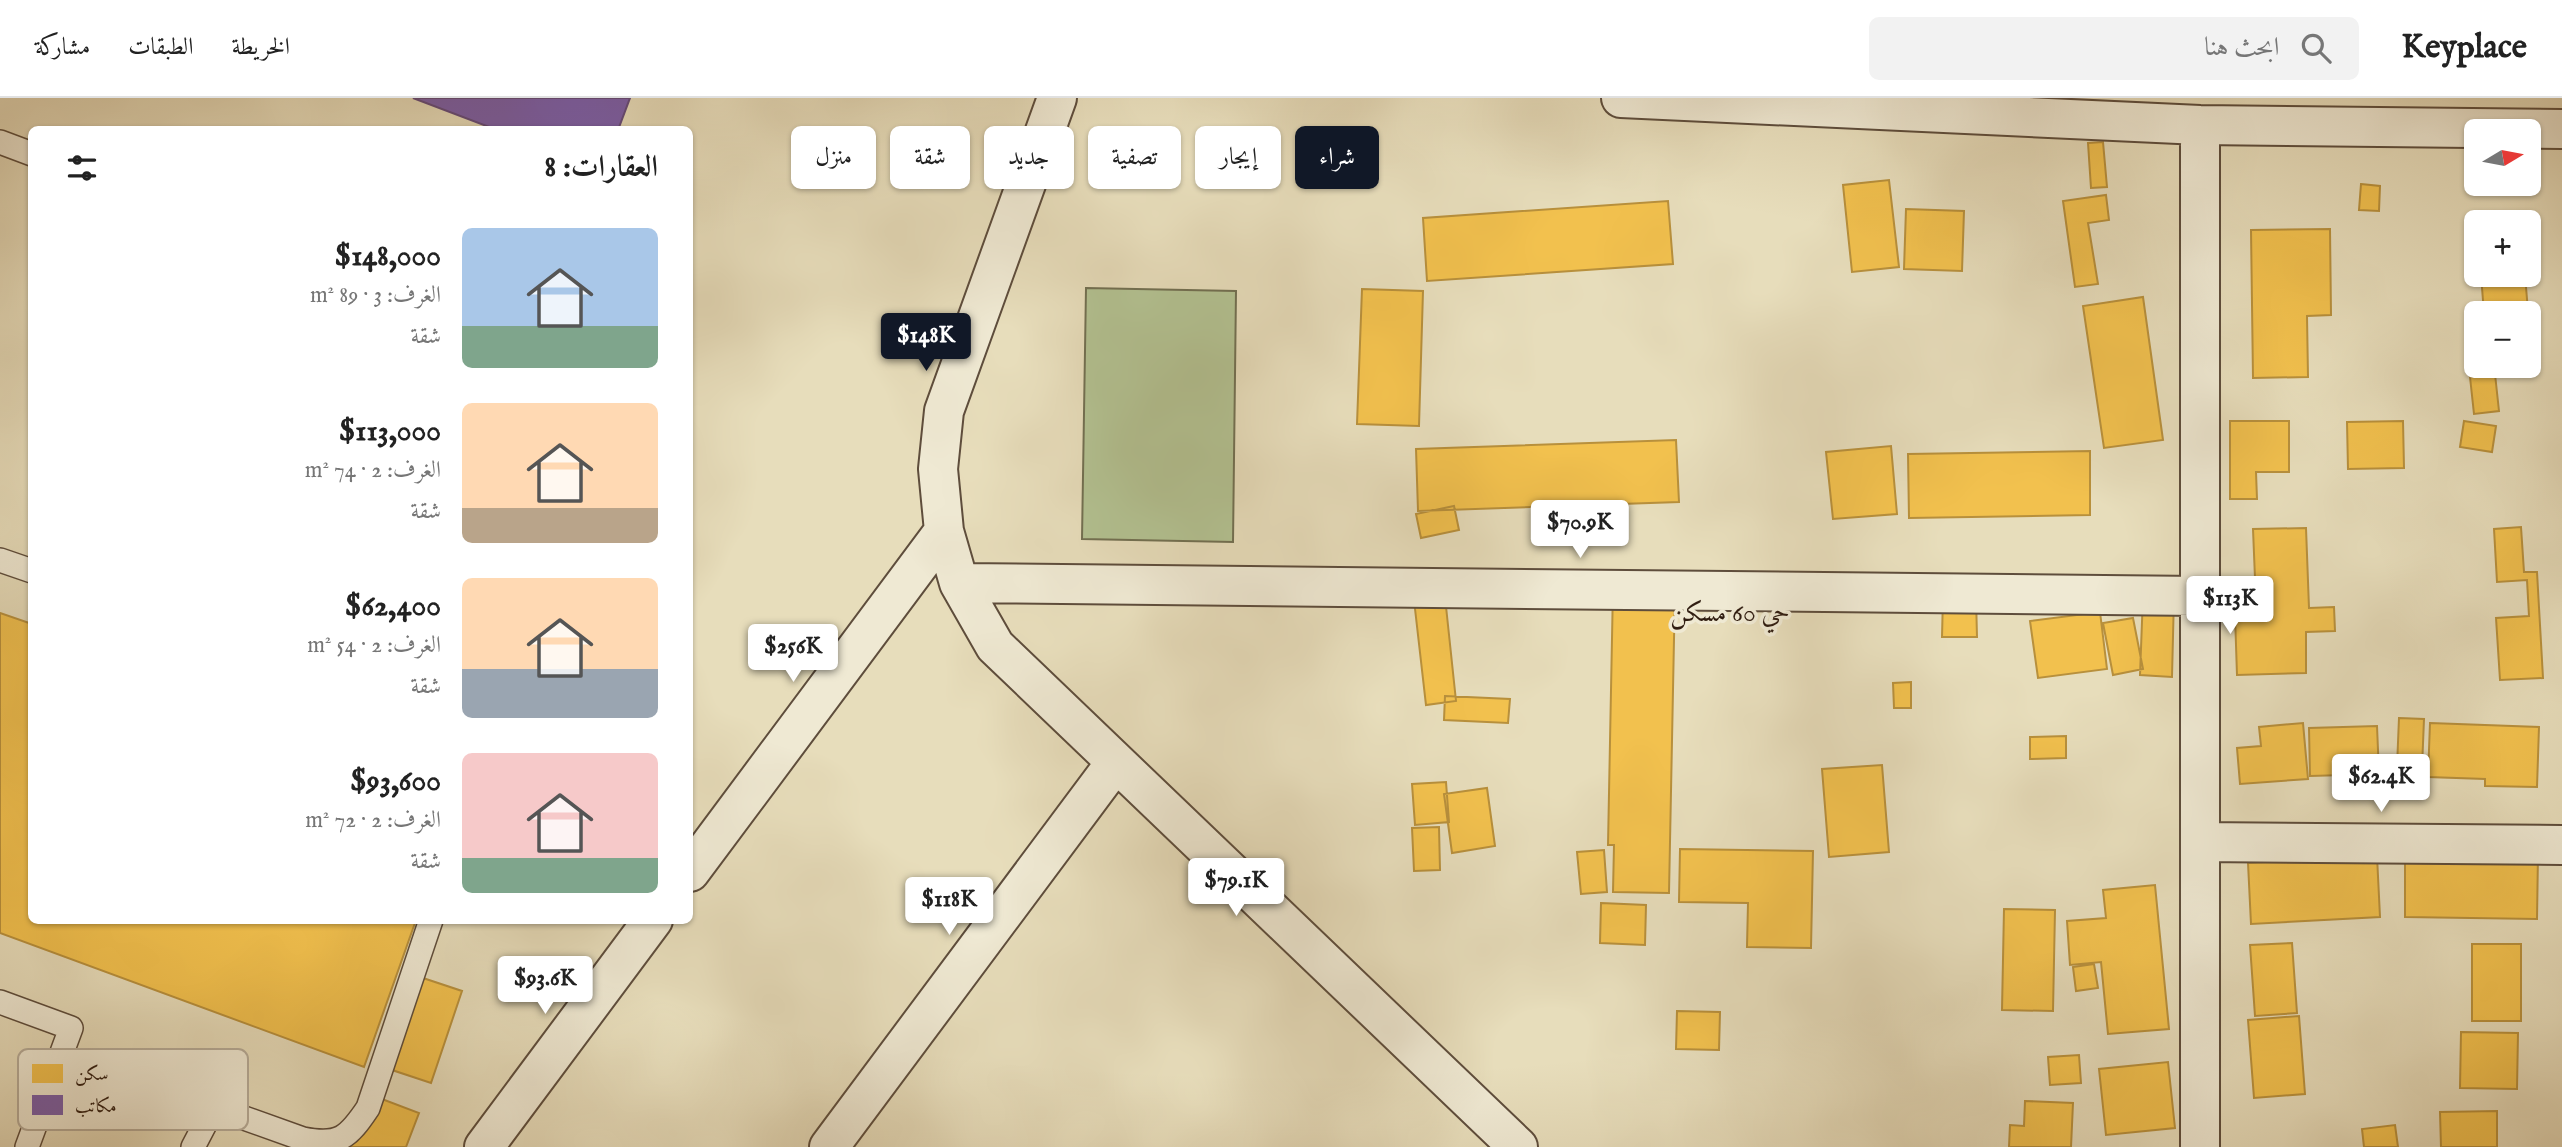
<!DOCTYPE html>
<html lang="ar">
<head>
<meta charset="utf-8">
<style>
  body { margin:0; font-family:"IM FELL English",Amiri,serif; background:#f2f2f2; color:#222; direction:rtl; height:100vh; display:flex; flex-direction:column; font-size:26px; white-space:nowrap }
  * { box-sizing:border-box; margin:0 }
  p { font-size:23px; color:#767676 }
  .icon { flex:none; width:38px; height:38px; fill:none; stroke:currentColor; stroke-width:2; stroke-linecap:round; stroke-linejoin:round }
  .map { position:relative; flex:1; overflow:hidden; direction:ltr }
  .details { position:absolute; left:28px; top:28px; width:665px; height:798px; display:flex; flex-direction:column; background:#fff; border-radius:10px; box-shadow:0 2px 5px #0004; direction:rtl }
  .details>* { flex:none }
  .hud { position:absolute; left:714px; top:28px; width:665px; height:63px; direction:rtl; display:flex; gap:14px }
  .needle { width:46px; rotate:80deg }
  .controls { position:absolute; left:2464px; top:21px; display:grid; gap:14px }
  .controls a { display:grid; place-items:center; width:77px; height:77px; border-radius:10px; background:#fff; box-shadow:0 2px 5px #0004; font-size:35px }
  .price { position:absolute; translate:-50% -60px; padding:0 16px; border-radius:7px; background:#fff; color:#222; font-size:23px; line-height:46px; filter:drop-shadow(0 2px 4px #0008) }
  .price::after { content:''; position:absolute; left:50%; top:42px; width:21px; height:16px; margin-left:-10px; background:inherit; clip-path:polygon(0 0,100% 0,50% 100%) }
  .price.on { background:#111827; color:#fff }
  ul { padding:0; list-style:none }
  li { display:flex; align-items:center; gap:21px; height:175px; padding:0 35px }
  li span { display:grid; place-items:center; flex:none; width:196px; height:140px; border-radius:10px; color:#555 }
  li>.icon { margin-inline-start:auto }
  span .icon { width:84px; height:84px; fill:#fffc; stroke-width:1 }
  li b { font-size:30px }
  h2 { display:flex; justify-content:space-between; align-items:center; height:84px; padding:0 35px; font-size:30px }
  .pill { padding:0 24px; border-radius:10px; background:#fff; box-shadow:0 2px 5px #0004; font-size:24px; line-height:63px }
  .pill.on { background:#111827; color:#fff }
  header { display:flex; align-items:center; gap:42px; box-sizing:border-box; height:98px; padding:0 35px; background:#fff; border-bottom:2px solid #e0e0e0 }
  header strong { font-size:33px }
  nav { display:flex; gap:38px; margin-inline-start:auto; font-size:24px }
  .search { width:490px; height:63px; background:#f2f2f2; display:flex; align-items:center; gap:18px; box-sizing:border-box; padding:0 24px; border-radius:10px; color:#767676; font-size:26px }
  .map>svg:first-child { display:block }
  .pitch { fill:#b3c292; stroke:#727052; stroke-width:2 }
  .homes { fill:#f2c14e; stroke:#b8903c; stroke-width:2 }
  .offices { fill:#7b5ea7; stroke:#644a7a; stroke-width:2 }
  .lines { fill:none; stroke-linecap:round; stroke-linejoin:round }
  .lane-casing { stroke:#5e4d3c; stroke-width:26 }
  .street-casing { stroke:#5e4d3c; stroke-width:42 }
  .lane { stroke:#efe9d3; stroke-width:23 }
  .street { stroke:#efe9d3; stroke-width:38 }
  .labels { text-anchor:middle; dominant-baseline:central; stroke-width:7; stroke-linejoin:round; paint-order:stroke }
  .neighbourhood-label { font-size:26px; fill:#301d11; stroke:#efe9d3 }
  .key { fill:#efe9d3; stroke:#b6ac99; stroke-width:2 }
  .key-label { font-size:19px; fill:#301d11 }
</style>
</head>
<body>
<header>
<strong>Keyplace</strong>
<div class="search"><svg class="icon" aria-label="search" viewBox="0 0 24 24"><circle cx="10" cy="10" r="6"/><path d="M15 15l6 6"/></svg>ابحث هنا</div>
<nav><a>الخريطة</a><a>الطبقات</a><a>مشاركة</a></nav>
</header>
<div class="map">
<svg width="2562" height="1049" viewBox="0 0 2562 1049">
  <rect width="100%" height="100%" fill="#e7ddbb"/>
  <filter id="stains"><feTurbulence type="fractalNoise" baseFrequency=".00286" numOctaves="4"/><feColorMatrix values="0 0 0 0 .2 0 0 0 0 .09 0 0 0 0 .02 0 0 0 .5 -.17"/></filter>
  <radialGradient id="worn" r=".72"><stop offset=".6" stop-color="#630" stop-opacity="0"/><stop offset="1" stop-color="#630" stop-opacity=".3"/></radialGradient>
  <!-- pitch -->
  <path class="pitch" d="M1086 190 1236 193 1233 444 1082 441Z"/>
  <!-- homes -->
  <path class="homes" d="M2537 29 2540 72 2529 73V33Z
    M2103 44 2107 89 2091 90 2088 45Z
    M1889 82 1899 169 1852 174 1843 87Z
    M2361 86 2380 88 2379 113 2359 112Z
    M2106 97 2109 122 2088 125 2098 186 2075 189 2063 103Z
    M1668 103 1673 166 1427 183 1423 120Z
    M1906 111 1964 113 1962 173 1904 171Z
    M2330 131 2331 217 2307 218 2308 279 2253 280 2251 132Z
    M2481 177H2525L2528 213 2484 215Z
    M1362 191 1423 193 1419 328 1357 326Z
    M2143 199 2163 342 2104 350 2083 208Z
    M2470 223H2476V266Z
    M2495 276 2499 313 2474 316 2470 279Z
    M2230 323H2289V374H2256L2257 401H2230Z
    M2403 323 2404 370 2348 371 2347 324Z
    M2464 323 2496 328 2492 354 2460 349Z
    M1676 342 1679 404 1418 413 1416 351Z
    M1891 348 1897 416 1833 421 1826 354Z
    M2090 353V417L1909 420 1908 356Z
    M1454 408 1459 432 1421 440 1416 416Z
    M2521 429 2524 474H2537L2543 580 2500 582 2496 520 2529 518 2527 482 2497 484 2494 431Z
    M2306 430 2309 510 2334 509 2335 533 2306 534V575L2237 577 2235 517 2263 516V505H2256L2253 431Z
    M1613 489 1675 490 1669 795 1613 794 1614 747H1608Z
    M2143 497 2174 498 2172 579 2140 577Z
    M1445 499 1456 603 1426 607 1414 502Z
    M1943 499H1976L1977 539H1942Z
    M2100 514 2107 571 2038 580 2030 523Z
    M0 515 32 526V822H416L364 969 0 835Z
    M2133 520 2143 571 2113 577 2103 525Z
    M1911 584V610H1894L1893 585Z
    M1445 598 1510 601 1508 625 1444 622Z
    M2399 620 2424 621 2422 670 2397 669Z
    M2303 625 2308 681 2240 686 2237 650 2261 648 2259 629Z
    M2430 625 2539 629 2537 689 2485 688V681L2428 679Z
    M2377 628 2379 676 2310 678 2309 630Z
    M2066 638V660L2030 661V639Z
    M1882 667 1889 754 1829 759 1822 671Z
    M1446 684 1449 724 1415 727 1412 686Z
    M1487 690 1495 748 1452 755 1444 696Z
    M1439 729 1440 772 1414 773 1412 730Z
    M1680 751 1813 753 1811 850 1747 849 1748 805 1679 804Z
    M1604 752 1607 794 1581 796 1577 754Z
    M2538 755 2537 821 2405 819V762Z
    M2377 758 2380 819 2251 826 2248 765Z
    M2155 787 2169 931 2108 936 2101 864 2070 867 2067 823 2106 820 2103 792Z
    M1601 805 1646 807 1645 847 1600 845Z
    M2004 811 2055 812 2053 913 2002 912Z
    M2292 845 2297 915 2255 918 2250 847Z
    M2472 846H2521V923H2472Z
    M2094 866 2098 890 2076 893 2073 869Z
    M423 880 462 893 431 985 392 972Z
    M1677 913 1720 914 1719 952 1676 951Z
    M2299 918 2305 996 2254 1000 2248 922Z
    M2461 934 2518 935 2517 991 2460 990Z
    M2079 957 2081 985 2050 987 2048 959Z
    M2168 964 2175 1030 2106 1037 2099 971Z
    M366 995 419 1015 406 1049H346Z
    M2025 1003 2073 1005 2071 1049H2009L2010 1027 2024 1028Z
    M2497 1013V1049H2441L2440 1014Z
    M2395 1027 2398 1049H2364L2362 1031Z"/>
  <!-- offices -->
  <path class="offices" d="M413 0H630L618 32H497Z"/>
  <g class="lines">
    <defs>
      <path id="lane" d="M0 44 32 56
        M0 462 32 473
        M0 904 71 930 27 1049
        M154 988 303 1041C339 1048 348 1040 368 1010L431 822
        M193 1049 214 1009"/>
      <path id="street" d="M1057 0 944 313 938 371 944 433 959 485 995 548 1518 1049
        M1621 0 2200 27 2562 31
        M959 485 2200 498
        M2200 744 2562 747
        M690 774 944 433
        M484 1049 653 822
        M829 1049 1116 664
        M2200 1049V27"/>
    </defs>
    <!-- lane casing -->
    <use href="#lane" class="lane-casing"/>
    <!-- street casing -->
    <use href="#street" class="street-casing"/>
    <!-- lane -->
    <use href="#lane" class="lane"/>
    <!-- street -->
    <use href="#street" class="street"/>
  </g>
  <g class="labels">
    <!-- neighbourhood labels -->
    <g class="neighbourhood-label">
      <text x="1730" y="515">حي 60 مسكن</text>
    </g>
  </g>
  <!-- legend -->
  <rect x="18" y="951" width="230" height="81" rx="10" class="key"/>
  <rect x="32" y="966" width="31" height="19" fill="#f2c14e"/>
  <rect x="32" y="997" width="31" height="20" fill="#7b5ea7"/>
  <g class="key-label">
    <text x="75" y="982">سكن</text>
    <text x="75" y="1014">مكاتب</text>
  </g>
  <rect width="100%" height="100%" filter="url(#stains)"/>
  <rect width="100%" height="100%" fill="url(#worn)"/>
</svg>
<div class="controls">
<a><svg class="needle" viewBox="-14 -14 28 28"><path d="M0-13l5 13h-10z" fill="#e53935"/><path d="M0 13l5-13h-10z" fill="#767676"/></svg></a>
<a>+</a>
<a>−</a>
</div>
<b class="price on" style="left:926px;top:275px">$148K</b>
<b class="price" style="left:1580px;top:462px">$70.9K</b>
<b class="price" style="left:2230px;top:538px">$113K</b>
<b class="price" style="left:793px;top:586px">$256K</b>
<b class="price" style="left:2381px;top:716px">$62.4K</b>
<b class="price" style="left:1236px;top:820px">$79.1K</b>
<b class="price" style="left:949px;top:839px">$118K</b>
<b class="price" style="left:545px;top:918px">$93.6K</b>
<div class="hud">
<a class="pill on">شراء</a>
<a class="pill">إيجار</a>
<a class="pill">تصفية</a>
<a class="pill">جديد</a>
<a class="pill">شقة</a>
<a class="pill">منزل</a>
</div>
<section class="details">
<h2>العقارات: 8<svg class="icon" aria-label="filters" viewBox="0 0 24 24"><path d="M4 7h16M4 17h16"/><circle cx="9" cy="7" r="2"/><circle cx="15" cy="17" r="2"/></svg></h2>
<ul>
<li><span style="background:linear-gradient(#a9c7e8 70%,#7fa58c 0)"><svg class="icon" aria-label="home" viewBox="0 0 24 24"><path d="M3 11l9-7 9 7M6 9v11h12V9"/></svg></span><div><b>$148,000</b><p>الغرف: 3 · 89 m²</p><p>شقة</p></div></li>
<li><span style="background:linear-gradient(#ffd9b3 75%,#b9a48a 0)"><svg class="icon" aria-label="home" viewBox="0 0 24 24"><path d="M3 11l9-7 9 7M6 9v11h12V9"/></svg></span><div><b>$113,000</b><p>الغرف: 2 · 74 m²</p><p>شقة</p></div></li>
<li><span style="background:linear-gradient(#ffd9b3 65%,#9aa5b1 0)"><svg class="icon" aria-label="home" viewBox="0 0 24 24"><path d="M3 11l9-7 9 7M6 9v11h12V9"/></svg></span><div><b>$62,400</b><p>الغرف: 2 · 54 m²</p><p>شقة</p></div></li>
<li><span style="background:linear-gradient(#f6c9c9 75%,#7fa58c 0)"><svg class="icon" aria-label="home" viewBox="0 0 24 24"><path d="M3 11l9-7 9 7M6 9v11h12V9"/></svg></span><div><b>$93,600</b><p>الغرف: 2 · 72 m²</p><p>شقة</p></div></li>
</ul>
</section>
</div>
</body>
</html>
